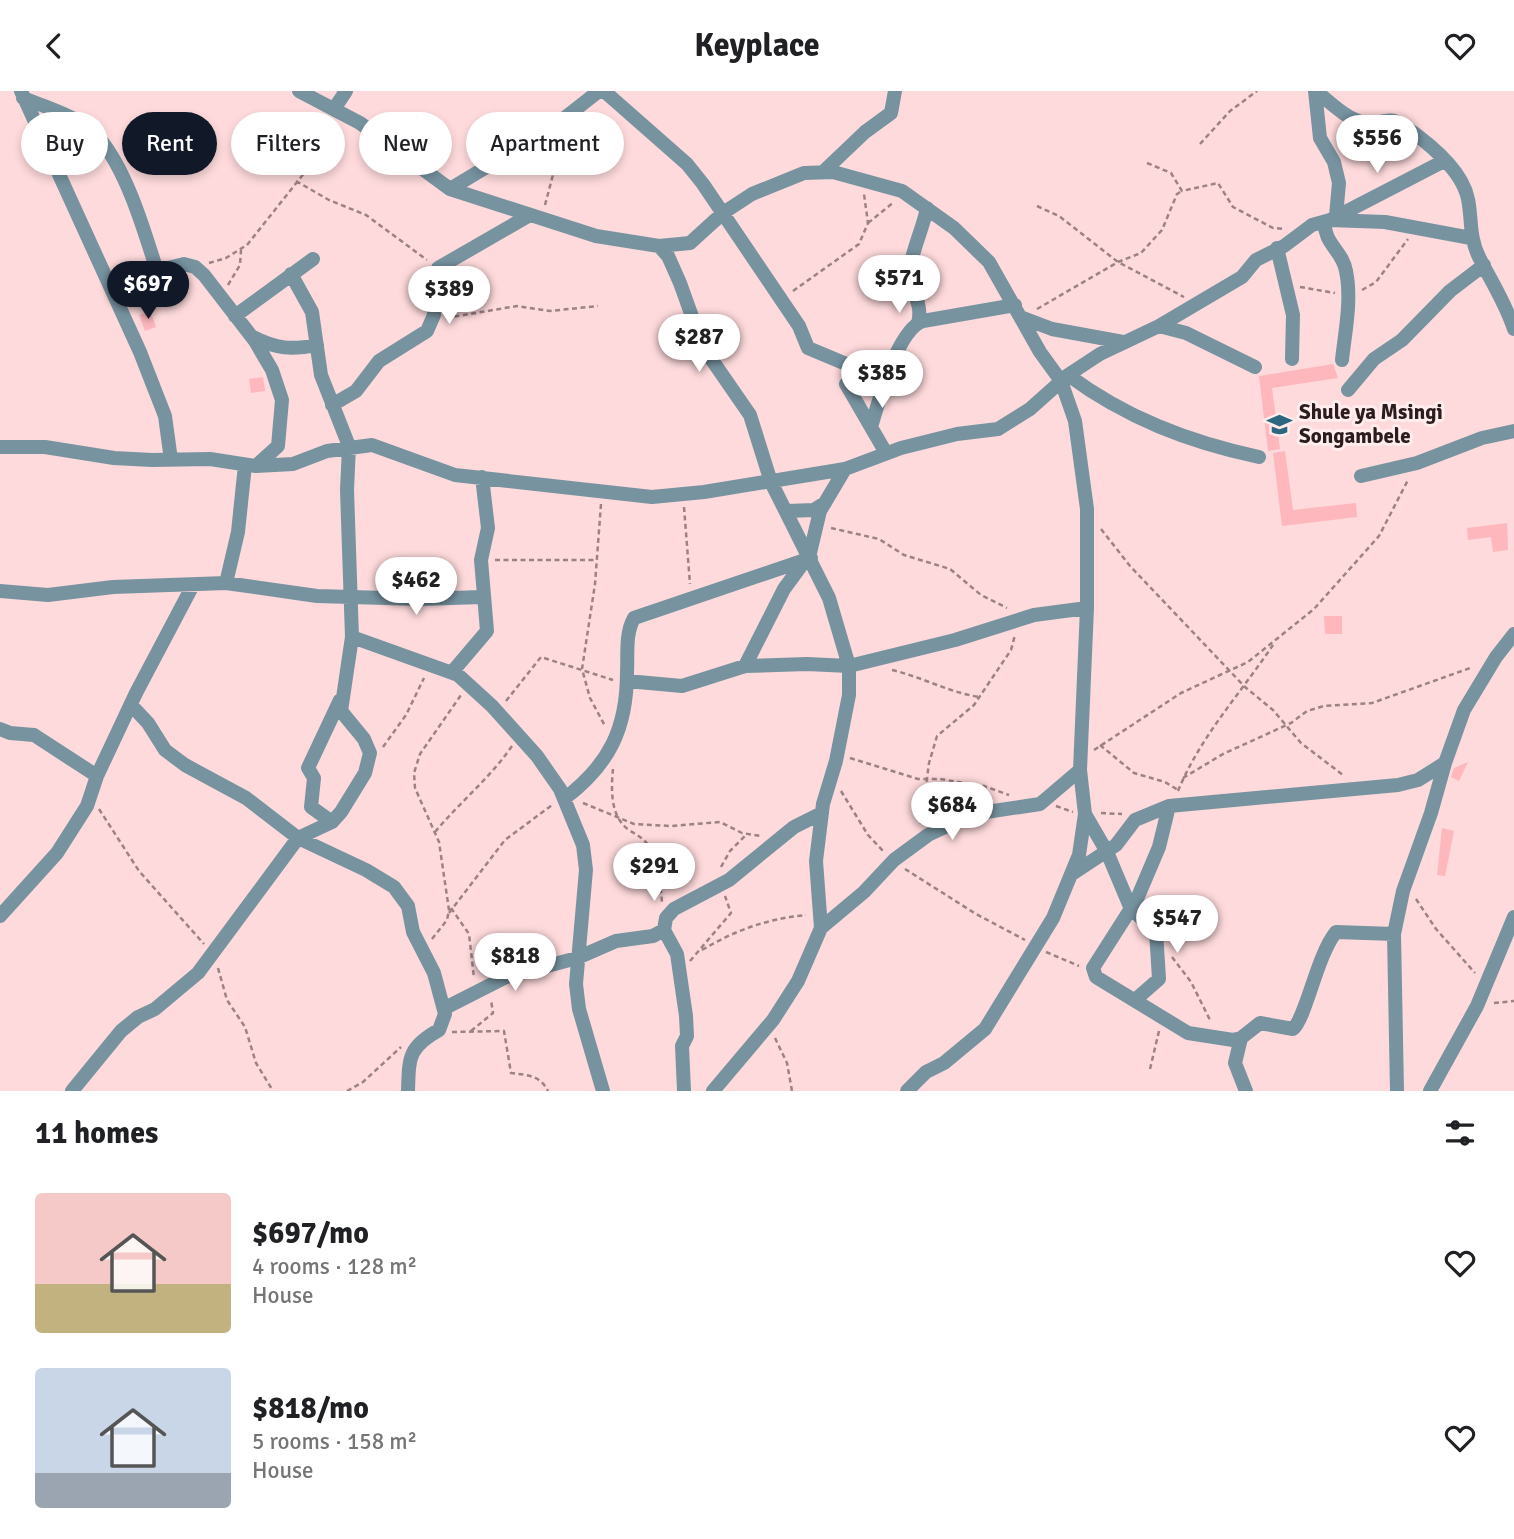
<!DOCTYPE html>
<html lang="en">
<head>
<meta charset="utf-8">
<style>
  body { margin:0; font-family:Signika,sans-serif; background:#f6f6f6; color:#202124; height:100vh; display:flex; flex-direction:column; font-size:26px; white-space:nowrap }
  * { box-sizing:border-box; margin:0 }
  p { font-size:23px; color:#757577 }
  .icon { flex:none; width:38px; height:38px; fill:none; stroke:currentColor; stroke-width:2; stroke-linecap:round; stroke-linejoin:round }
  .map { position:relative; height:1000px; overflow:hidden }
  .panel { display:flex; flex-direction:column; background:#fff; flex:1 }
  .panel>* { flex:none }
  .top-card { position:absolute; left:21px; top:21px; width:700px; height:63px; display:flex; gap:14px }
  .price { position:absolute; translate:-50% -60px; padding:0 16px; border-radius:24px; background:#fff; color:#222; font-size:23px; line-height:46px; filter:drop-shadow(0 2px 4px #0008) }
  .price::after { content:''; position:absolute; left:50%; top:42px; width:21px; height:16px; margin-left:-10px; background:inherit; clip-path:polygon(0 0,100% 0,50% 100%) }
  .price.on { background:#111827; color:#fff }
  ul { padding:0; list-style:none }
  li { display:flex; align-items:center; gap:21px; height:175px; padding:0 35px }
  li span { display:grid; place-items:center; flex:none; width:196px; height:140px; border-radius:7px; color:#555 }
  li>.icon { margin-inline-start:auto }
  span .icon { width:84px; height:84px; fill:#fffc; stroke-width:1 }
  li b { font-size:30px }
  h2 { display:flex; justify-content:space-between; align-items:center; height:84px; padding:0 35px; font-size:30px }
  .chip { padding:0 24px; border-radius:32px; background:#fff; box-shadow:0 4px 10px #0003; font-size:24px; line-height:63px }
  .chip.on { background:#111827; color:#fff }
  header { display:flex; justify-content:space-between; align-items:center; height:91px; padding:0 35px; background:#fff; font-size:32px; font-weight:700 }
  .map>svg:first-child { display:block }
  .building { fill:#fdb7bd }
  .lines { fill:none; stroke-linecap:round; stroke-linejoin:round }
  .path { stroke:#9d8284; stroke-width:2.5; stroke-dasharray:5 3.5; stroke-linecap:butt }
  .minor { stroke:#7793a0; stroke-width:14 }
  .labels { text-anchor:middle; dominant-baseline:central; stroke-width:6; stroke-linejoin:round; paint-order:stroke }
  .poi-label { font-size:21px; font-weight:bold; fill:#2c1c1e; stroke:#ffeced; text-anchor:start }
</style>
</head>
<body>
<header><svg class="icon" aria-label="back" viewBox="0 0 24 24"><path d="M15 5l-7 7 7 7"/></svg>Keyplace<svg class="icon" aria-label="heart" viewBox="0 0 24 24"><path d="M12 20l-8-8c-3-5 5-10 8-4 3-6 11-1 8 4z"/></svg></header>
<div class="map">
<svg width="1514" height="1000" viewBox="0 0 1514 1000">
  <rect width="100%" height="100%" fill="#fedadc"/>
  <!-- building -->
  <path class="building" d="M150 220 156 236 145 240 139 224Z
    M1333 273 1338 287 1272 297 1280 358 1268 360 1259 285Z
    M263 286 265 300 251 302 249 288Z
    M1285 360 1293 419 1356 412 1357 426 1282 435 1273 362Z
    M1507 432 1508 459 1493 461 1491 446 1468 449 1467 437Z
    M1324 525H1342V543H1325Z
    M1468 671 1459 690 1451 686 1454 677Z
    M1442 737 1454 740 1445 785 1437 784Z"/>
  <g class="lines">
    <!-- path -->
    <path class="path" d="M1200 53 1230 20 1257 0
      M1147 72 1171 82 1182 100 1218 92 1233 116 1273 137 1284 138
      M296 90 329 109 366 124 427 169
      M545 114 555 76 552 52
      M1037 115 1059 125 1118 171 1184 206
      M868 132 894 111
      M209 172 226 167 247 154 340 37
      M228 194 240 174 241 159
      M1300 196 1335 202
      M1362 199 1376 191 1408 148
      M793 200 859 153 868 132 864 103
      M1037 218 1118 171 1141 162 1162 139 1177 103 1182 100
      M446 227 517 215 550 220 598 215
      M601 413 595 493 582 578 590 607 605 635
      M684 416 690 493
      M831 437 879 448 904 464 950 478 981 504 1007 517
      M1101 438 1130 475 1245 596 1273 619 1301 652 1343 684
      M495 469H596
      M892 579C922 586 948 601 979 606
      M506 610 541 566 613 589
      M1100 654 1134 682 1165 691 1178 699
      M383 656 406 624 424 587
      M1094 659 1181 602 1248 571 1314 518 1379 445 1408 389
      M850 667 918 688H940L984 695 1009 704
      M613 678C611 698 610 726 629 739 638 745 644 747 650 757 659 774 660 792 662 811
      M1183 687 1223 663 1291 632 1307 620 1324 615 1372 612 1473 576
      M841 700 868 744 883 760
      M1178 700C1200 646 1240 603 1273 554
      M583 712 634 733 671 735 720 731 742 742 761 745
      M1056 715 1073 721
      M99 718 139 780 204 853
      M1101 722 1122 723
      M921 733 929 672 937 645 974 614 1011 559 1015 544
      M435 741C460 711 490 687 512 655
      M721 776 730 760 747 743
      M905 778 976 823 1025 849
      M1416 808 1436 838 1475 882
      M451 817 469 843 474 887
      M449 822 505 749 552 714
      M432 848 447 829 449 819 439 751 415 697 414 682 420 663 461 604
      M702 859C736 839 766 828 806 824
      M1046 861 1079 875
      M1172 866 1191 891 1211 931
      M690 870 731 822 725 805
      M218 877 227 909 245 936 256 972 273 1000
      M1494 912 1514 910
      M471 940 493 922 491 909
      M452 941 504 940 511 982C527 984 540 984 548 1000
      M775 947 787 972 792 1000
      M1150 978 1159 940
      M347 1000 363 991 401 956"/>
    <!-- minor -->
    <path class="minor" d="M21 0 140 261 165 325 171 369
      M299 0 360 32 450 98 596 145 659 155 690 152 723 122 752 103 804 82 833 81 902 100 954 137 989 171 1040 261 1061 290 1075 330 1087 418V517L1080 679 1085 723 1079 764 1053 827 985 938 944 972 926 981 907 1000
      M604 0 687 73 703 93 799 235 808 257 851 275 890 274
      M1315 0 1320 47 1334 71 1339 92 1336 125
      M1316 0C1331 12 1346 28 1365 32 1378 35 1388 24 1401 33 1425 49 1462 78 1468 108 1472 128 1469 146 1479 166 1491 190 1505 211 1514 238
      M23 7C48 17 81 26 99 47 127 80 144 139 157 180
      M334 18 346 0
      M823 81 865 41 891 22 895 0
      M450 98 553 36 599 0
      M1330 129 1444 70
      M1325 131C1323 152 1343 160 1346 180 1352 209 1345 241 1342 269
      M659 155 668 165 680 192 703 256 750 324 771 391 829 507 849 575V604L836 670 823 713 816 770 821 837 798 890 773 929 713 1000
      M1277 157 1293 224 1292 268
      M109 192 184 173 195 176 204 184 255 250 272 279 282 309 278 355 256 375
      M235 225 313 168
      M1023 227 1052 238 1123 251
      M918 232C924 211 908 199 910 177 913 157 923 137 927 117
      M1159 235 1186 242 1255 276
      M253 246C276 258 292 259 317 254
      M1068 284C1126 327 1189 351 1259 366
      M846 293 886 362
      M1348 299 1374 268 1402 249 1450 200 1484 174
      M332 314 356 300 379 270 427 240 434 224 433 199 438 177 530 124
      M871 336C879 310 897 239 923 230L1015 214
      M0 356H45L114 367 152 369 210 368 256 375 293 373 327 360 372 354 455 384 652 406 704 401 845 378 901 357 957 343 998 338 1030 318 1068 284 1100 263 1159 235 1242 186 1256 169 1284 155 1312 134 1330 129 1385 131 1471 147
      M1361 385 1417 372 1482 347 1514 340
      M787 420 814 419 825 412
      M810 462 820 420 845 378
      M226 492 238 441 245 374
      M0 500 48 504 113 496 226 492 317 505 420 508 482 506
      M352 546 458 584 492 615 537 665 560 698 583 754 586 779 576 893 579 918 603 1000
      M745 575 784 498 806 468
      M453 580 487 540 481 469 488 437 482 386
      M627 590 682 595 745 575 807 573 849 575 955 549 1034 524 1087 517
      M132 615 148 632 165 659 185 674 246 707 298 747 366 779 394 796 408 815 413 841 434 882 445 923 439 939C408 956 409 967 408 1000
      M0 638 10 642 34 644 97 685
      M564 708C609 674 627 638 627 581 628 563 625 543 634 527L811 467
      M1169 715 1159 756 1137 808 1093 877 1096 886 1188 942 1233 949 1241 947 1260 932 1293 938C1306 927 1317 864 1336 841L1394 843
      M1085 723 1107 761 1131 818 1156 840 1159 888 1135 909
      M332 731 311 716 314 687 308 677 340 609
      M1072 783 1116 754 1135 729 1169 715 1398 694 1418 689 1445 672 1464 619 1496 566 1514 543
      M0 825 57 762 87 715 97 685 136 602 193 494
      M821 837 864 801 894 769 928 744 973 723 1040 713 1080 679
      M445 917 506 886 577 867 616 850 653 845 664 839
      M1241 947 1235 972 1246 1000
      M72 1000 121 940 138 926 155 918 198 882 298 747 332 731 341 721 365 682 370 662 364 648 341 620 352 546 347 399 349 355 321 284 312 221 291 183
      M684 1000 682 955 687 945 686 925 677 863 664 839 666 827 674 818 729 789 794 736 822 722
      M1397 1000 1394 843 1403 800 1431 722 1445 672
      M1430 1000 1477 915 1514 826"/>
  </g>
  <!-- icons -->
  <defs>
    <symbol id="school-bare" viewBox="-9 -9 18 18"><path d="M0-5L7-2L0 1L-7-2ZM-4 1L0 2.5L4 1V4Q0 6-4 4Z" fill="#2c6780" stroke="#ffeced" stroke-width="2.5" paint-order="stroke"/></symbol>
  </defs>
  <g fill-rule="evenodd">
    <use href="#school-bare" x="1262" y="316" width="35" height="35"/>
  </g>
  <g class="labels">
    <!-- poi labels -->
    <g class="poi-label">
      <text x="1299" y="321">Shule ya Msingi<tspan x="1299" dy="24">Songambele</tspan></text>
    </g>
  </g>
</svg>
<b class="price" style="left:1377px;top:84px">$556</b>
<b class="price" style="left:899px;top:224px">$571</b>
<b class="price on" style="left:148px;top:230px">$697</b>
<b class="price" style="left:449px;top:235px">$389</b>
<b class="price" style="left:699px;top:283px">$287</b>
<b class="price" style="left:882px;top:319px">$385</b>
<b class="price" style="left:416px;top:526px">$462</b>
<b class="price" style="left:952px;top:751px">$684</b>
<b class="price" style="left:654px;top:812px">$291</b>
<b class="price" style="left:1177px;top:864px">$547</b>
<b class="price" style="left:515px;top:902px">$818</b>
<div class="top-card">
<a class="chip">Buy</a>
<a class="chip on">Rent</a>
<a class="chip">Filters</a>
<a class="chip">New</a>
<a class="chip">Apartment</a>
</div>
</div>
<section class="panel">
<h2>11 homes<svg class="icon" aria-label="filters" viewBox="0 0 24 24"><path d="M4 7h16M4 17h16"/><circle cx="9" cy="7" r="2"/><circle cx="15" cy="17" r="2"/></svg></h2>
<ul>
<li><span style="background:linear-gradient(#f6c9c9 65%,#c2b280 0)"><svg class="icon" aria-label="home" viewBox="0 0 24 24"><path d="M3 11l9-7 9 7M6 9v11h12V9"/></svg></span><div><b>$697/mo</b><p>4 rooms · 128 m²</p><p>House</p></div><svg class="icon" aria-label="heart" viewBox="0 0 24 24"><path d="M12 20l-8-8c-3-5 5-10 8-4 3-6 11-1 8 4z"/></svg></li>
<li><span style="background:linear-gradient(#c9d6e8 75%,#9aa5b1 0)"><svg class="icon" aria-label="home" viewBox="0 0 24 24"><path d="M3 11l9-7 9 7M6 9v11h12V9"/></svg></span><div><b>$818/mo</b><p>5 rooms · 158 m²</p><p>House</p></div><svg class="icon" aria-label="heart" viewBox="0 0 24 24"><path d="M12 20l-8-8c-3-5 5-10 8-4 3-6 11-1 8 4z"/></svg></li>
</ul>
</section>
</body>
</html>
